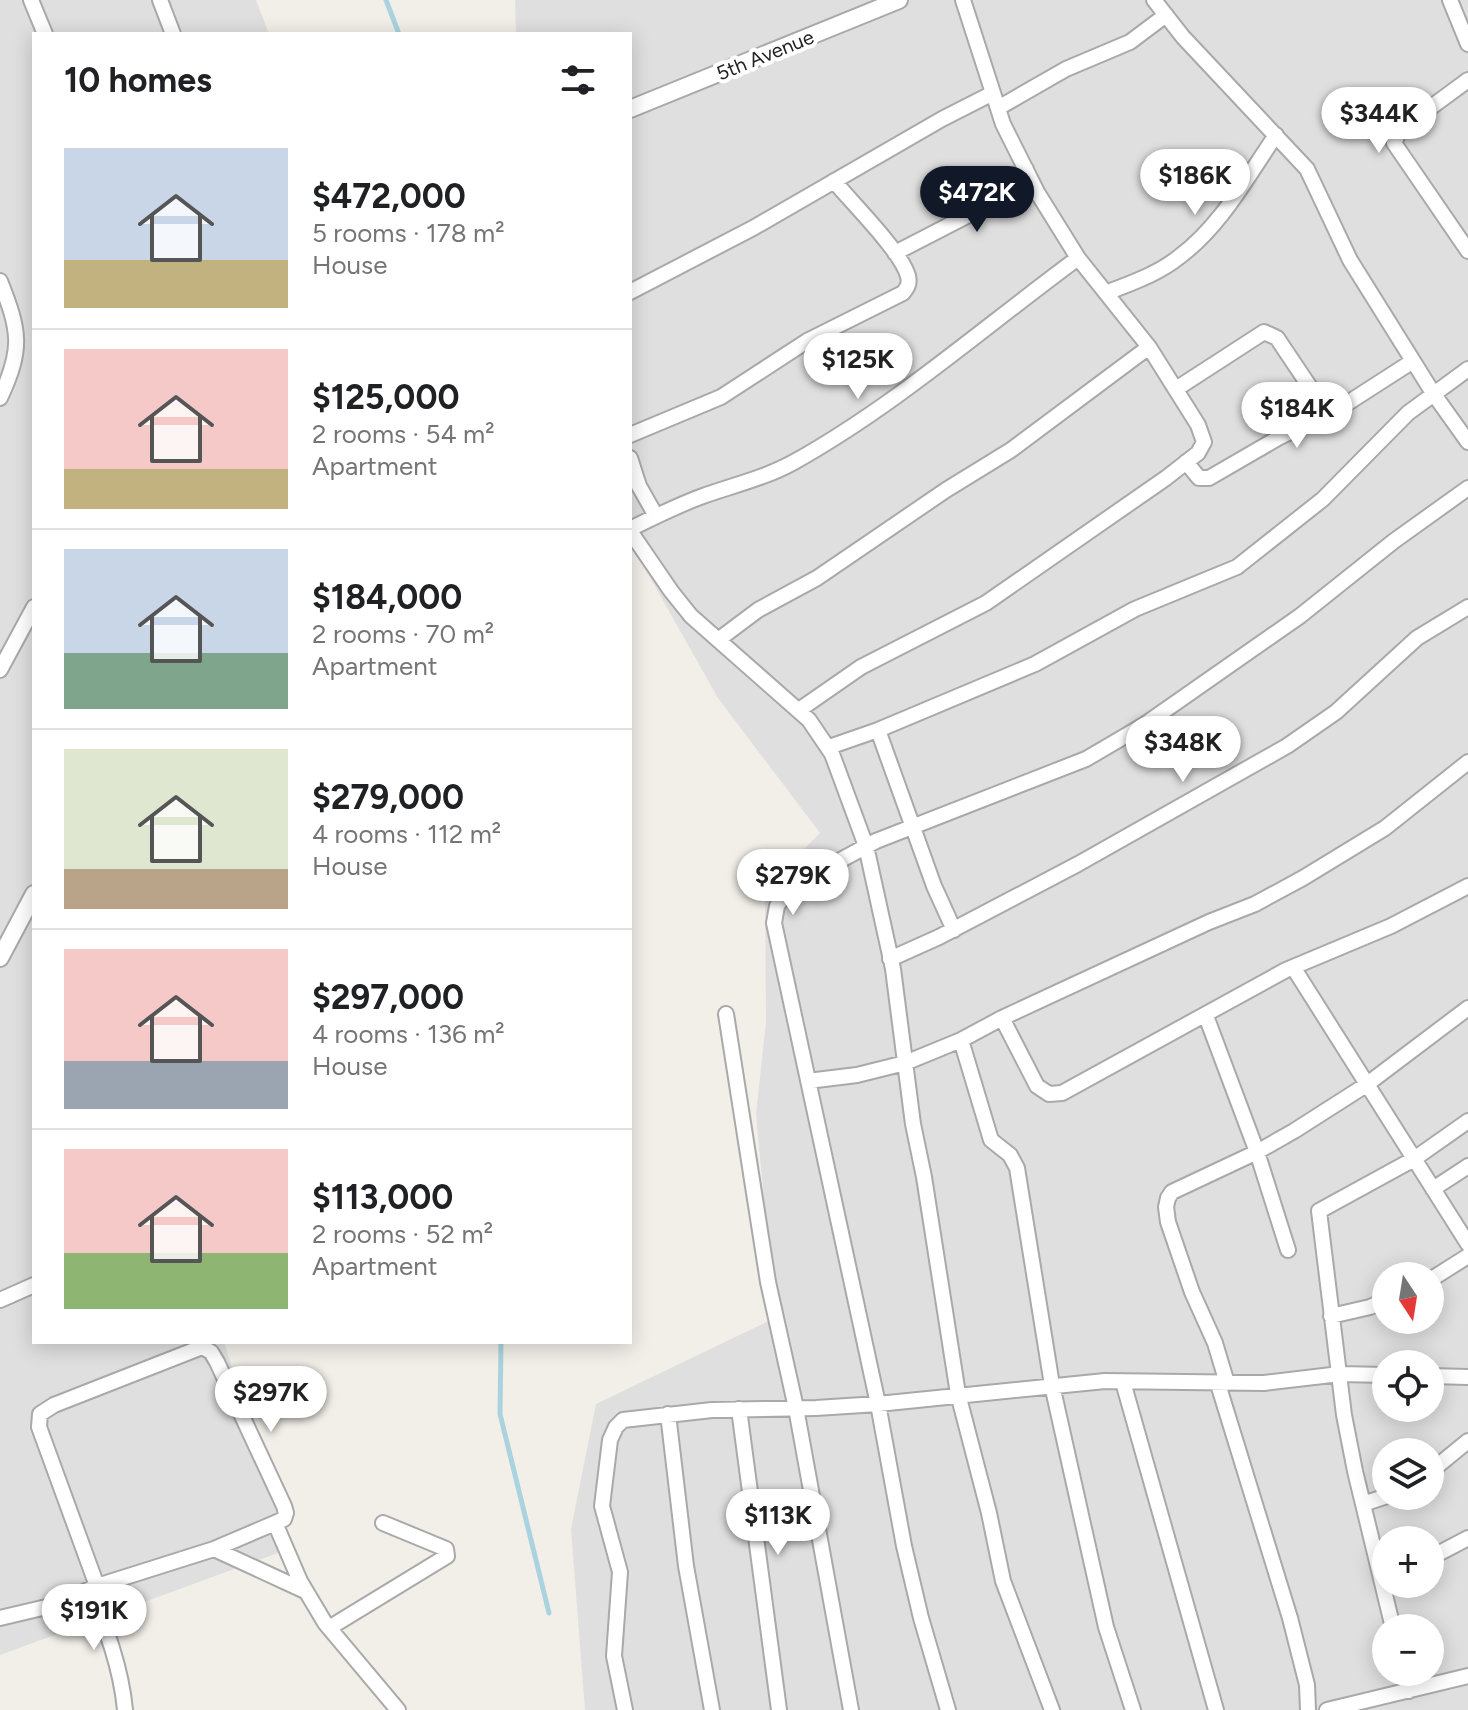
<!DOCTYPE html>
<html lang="en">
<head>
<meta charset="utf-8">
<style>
  body { margin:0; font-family:Figtree,sans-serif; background:#f2f2f2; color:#202124; height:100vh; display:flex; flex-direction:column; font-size:30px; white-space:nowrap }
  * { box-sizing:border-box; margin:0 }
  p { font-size:26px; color:#757577 }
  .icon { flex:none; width:44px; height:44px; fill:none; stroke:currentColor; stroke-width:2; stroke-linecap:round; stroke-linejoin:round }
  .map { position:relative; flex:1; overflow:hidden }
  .side { position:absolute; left:32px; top:32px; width:600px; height:1312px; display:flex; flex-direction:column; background:#fff; border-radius:0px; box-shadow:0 4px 20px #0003 }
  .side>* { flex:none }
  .needle { width:52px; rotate:168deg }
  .buttons { position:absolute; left:1372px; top:1262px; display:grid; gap:16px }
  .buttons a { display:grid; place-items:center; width:72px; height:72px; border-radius:50%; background:#fff; box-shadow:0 4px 20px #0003; font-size:40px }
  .price { position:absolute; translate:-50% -68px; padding:0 18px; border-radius:28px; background:#fff; color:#222; font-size:26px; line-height:52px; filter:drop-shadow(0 2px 4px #0008) }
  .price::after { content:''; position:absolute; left:50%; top:48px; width:24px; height:18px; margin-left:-12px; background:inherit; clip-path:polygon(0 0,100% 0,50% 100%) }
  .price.active { background:#111827; color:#fff }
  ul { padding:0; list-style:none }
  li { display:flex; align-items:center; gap:24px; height:200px; padding:0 32px }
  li+li { border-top:2px solid #e0e0e0 }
  li span { display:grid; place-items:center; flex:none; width:224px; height:160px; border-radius:0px; color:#555 }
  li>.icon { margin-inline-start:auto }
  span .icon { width:96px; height:96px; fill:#fffc; stroke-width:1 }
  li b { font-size:34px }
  h2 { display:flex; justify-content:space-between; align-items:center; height:96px; padding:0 32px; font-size:34px }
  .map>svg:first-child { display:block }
  .residential { fill:#e0dfdf; fill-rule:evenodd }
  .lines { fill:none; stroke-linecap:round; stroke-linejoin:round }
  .stream { stroke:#aad3df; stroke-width:5 }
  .minor-casing { stroke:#a9a9a9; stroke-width:18 }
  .tertiary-casing { stroke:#a9a9a9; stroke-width:20 }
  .minor { stroke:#fff; stroke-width:14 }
  .tertiary { stroke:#fff; stroke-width:16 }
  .labels { text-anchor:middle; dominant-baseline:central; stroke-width:8; stroke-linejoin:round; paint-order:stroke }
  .street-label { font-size:20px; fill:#222; stroke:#fff }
</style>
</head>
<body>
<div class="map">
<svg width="1468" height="1710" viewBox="0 0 1468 1710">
  <rect width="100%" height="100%" fill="#f2efe9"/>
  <!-- residential -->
  <path class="residential" d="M0 0H256L269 34H34V1342H224L289 1549 0 1655Z
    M515 0H1468V1710H585L571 1529 596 1404 775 1318 756 1114 766 1022 765 888 820 833 718 698 630 542V34H516ZM1386 1276H1430V1320H1386ZM1386 1364H1430V1408H1386ZM1386 1452H1430V1496H1386ZM1386 1540H1430V1584H1386ZM1386 1628H1430V1672H1386Z"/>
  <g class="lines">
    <!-- stream -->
    <path class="stream" d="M386 0 399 34
      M501 1342 500 1414 549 1613"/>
    <defs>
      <path id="minor" d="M31 0 45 34
        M160 0 173 34
        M1154 0 1183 37 1307 169 1350 260 1433 393 1468 442
        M1450 0 1468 44
        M1468 80 1400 130 1394 143 1468 251
        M998 108 1066 69 1130 42 1166 15
        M895 253 990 204 1026 169
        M0 281C20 331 23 349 0 398
        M630 292 753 228 942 119 993 93
        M1106 293C1131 283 1158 274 1179 257 1221 226 1247 177 1276 135
        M1176 389 1264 332 1277 338 1328 414
        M630 435 721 397 807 341 903 293C907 288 910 284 908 276 901 251 852 203 834 181
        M630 458 639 486 656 516
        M1186 462 1199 478H1209L1278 438 1343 406 1413 361
        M630 529C654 517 678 505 703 496 734 485 765 478 794 462 896 405 984 327 1078 258
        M630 531 671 591 691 616 809 720 832 754 866 846 893 969 913 1124 924 1177 958 1394 989 1513 1003 1581 1052 1710
        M718 640 758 610 817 578 946 490 1011 450 1149 347
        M0 670 34 607
        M799 710 861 667 986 603 1166 478 1198 453 1204 442 1198 425 1149 347 1078 258 1037 192 1003 124 963 0
        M878 730 934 886 954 930
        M829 747 878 730 1035 664 1135 609 1237 567 1323 499 1408 413 1468 369
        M890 959 939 937 1078 864 1287 746 1336 712 1417 638 1468 607
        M1293 967 1468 1244
        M726 1014 768 1282 796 1408 851 1710
        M1206 1016 1257 1152 1288 1250
        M1002 1018 1037 1086 1049 1094 1062 1093 1286 970 1391 926 1468 886
        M961 1040 991 1140 1010 1155 1017 1168 1052 1385 1106 1627 1133 1710
        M808 1081 857 1075 905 1063 961 1040 1002 1018 1209 922 1255 904 1303 878 1385 828 1468 762
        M1433 1189 1468 1166
        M1430 1280 1468 1256
        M0 1300 34 1285
        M1331 1316 1370 1307 1386 1300
        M1430 1376 1468 1377
        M1123 1382 1216 1710
        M1227 1383 1215 1343 1192 1292 1168 1222 1166 1207 1168 1198 1172 1192 1257 1152 1294 1131 1366 1085 1468 1008
        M1218 1384 1290 1618 1307 1685 1308 1710
        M739 1409 779 1710
        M668 1414 686 1566 712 1710
        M1430 1472 1468 1441
        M1363 1504 1387 1496
        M214 1549 305 1591
        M1430 1558 1468 1538
        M97 1586 39 1427 40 1414 54 1405 202 1347 211 1352 217 1362 284 1506 286 1513 284 1519 275 1523
        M90 1589C106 1628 121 1667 125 1710
        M0 1618 55 1605 97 1586 214 1549 275 1523 300 1581 325 1623 398 1710
        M329 1628 447 1556 446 1549 383 1523
        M1393 1628 1355 1471 1344 1415 1319 1211 1414 1159 1468 1121
        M1404 1672 1409 1691
        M625 1710 614 1656 620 1572 602 1506 610 1440 616 1427 623 1420 712 1410 816 1408 878 1404 1105 1381 1264 1383 1340 1374 1386 1375
        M948 1710 921 1618 904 1546 878 1404 774 923 777 906 783 897 826 868 876 841 1086 759 1144 725 1300 616 1394 541 1468 488
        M1327 1710 1468 1676"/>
      <path id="tertiary" d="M630 109 899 0
        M0 958 34 894"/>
    </defs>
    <!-- minor casing -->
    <use href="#minor" class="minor-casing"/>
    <!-- tertiary casing -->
    <use href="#tertiary" class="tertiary-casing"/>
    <!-- minor -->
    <use href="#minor" class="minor"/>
    <!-- tertiary -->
    <use href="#tertiary" class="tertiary"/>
  </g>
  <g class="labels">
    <!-- street labels -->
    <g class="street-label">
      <text transform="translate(765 55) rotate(-22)">5th Avenue</text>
    </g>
  </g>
</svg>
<div class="buttons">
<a><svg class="needle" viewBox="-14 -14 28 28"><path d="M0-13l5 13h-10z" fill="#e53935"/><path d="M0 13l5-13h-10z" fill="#757577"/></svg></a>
<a><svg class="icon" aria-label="locate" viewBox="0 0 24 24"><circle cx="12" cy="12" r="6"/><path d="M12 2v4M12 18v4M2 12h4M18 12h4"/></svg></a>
<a><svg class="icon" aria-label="layers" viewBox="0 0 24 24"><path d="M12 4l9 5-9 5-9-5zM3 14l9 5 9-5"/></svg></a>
<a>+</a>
<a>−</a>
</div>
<b class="price" style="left:1379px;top:155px">$344K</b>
<b class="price" style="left:1195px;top:217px">$186K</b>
<b class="price active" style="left:977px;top:234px">$472K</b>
<b class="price" style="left:858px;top:401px">$125K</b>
<b class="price" style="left:1297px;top:450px">$184K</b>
<b class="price" style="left:1183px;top:784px">$348K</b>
<b class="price" style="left:793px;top:917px">$279K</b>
<b class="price" style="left:271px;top:1434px">$297K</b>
<b class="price" style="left:778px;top:1557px">$113K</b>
<b class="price" style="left:94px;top:1652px">$191K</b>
<section class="side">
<h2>10 homes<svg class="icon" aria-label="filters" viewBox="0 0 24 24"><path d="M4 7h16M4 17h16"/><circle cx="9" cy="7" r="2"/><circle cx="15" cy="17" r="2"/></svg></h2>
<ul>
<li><span style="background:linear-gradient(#c9d6e8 70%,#c2b280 0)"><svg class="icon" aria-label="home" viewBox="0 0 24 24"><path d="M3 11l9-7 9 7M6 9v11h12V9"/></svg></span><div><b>$472,000</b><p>5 rooms · 178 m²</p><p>House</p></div></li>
<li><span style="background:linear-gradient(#f6c9c9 75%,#c2b280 0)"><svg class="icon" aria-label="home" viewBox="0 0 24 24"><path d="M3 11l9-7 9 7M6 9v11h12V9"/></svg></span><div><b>$125,000</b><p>2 rooms · 54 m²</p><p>Apartment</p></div></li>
<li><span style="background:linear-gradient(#c9d6e8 65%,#7fa58c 0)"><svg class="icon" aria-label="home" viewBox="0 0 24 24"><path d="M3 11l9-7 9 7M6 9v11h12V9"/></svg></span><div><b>$184,000</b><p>2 rooms · 70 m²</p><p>Apartment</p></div></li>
<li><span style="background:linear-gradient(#dfe7d0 75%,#b9a48a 0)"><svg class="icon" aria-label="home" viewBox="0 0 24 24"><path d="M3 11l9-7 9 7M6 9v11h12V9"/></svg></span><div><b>$279,000</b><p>4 rooms · 112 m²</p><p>House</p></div></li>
<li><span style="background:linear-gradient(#f6c9c9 70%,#9aa5b1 0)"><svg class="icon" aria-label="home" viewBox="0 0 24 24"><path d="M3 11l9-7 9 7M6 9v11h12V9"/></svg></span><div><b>$297,000</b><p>4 rooms · 136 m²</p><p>House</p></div></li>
<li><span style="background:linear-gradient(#f6c9c9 65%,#8fb573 0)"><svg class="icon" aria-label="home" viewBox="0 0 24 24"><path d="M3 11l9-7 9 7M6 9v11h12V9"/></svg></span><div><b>$113,000</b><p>2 rooms · 52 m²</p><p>Apartment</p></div></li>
</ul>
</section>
</div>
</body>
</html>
